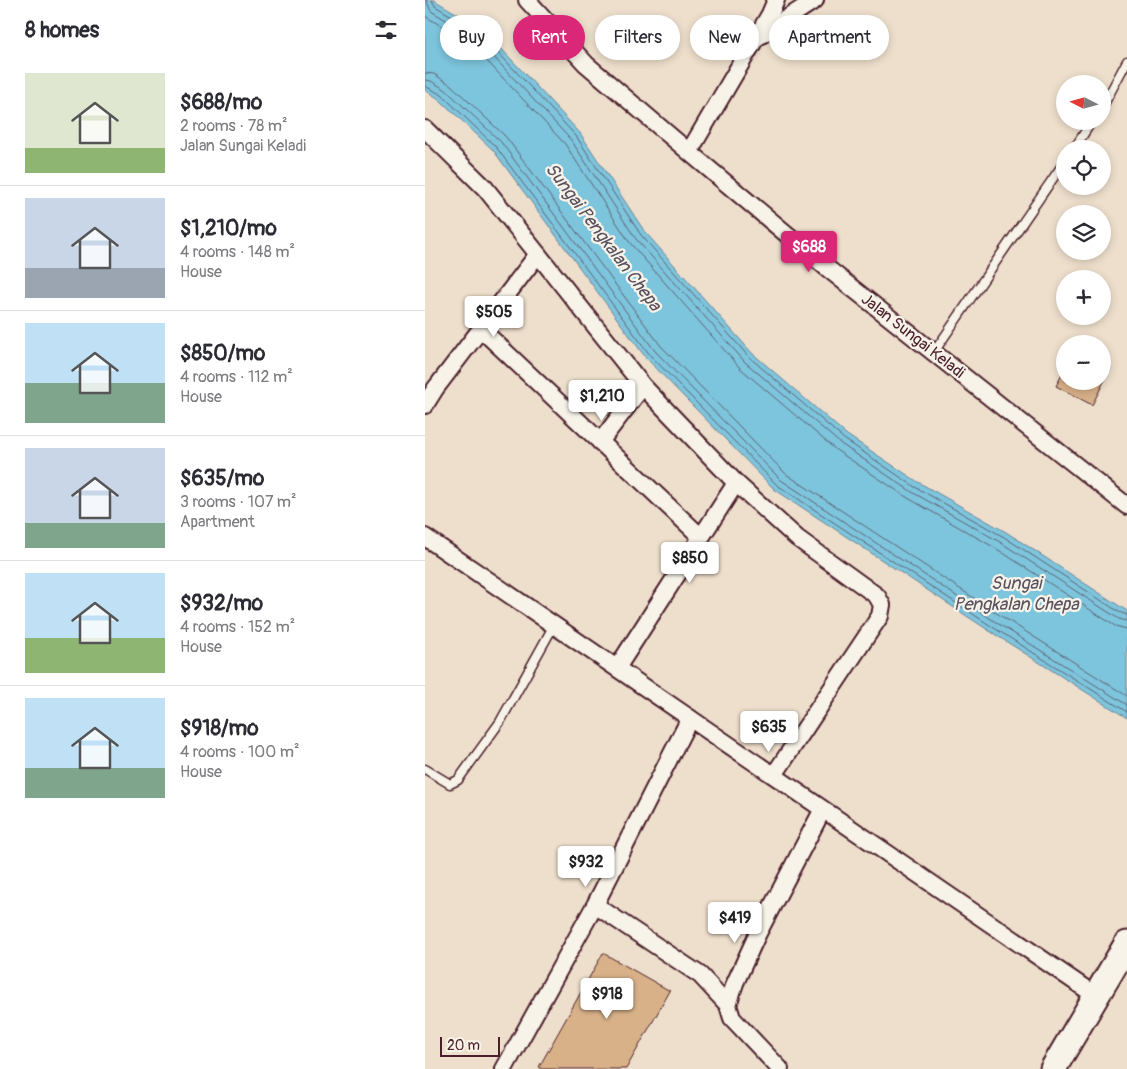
<!DOCTYPE html>
<html lang="en">
<head>
<meta charset="utf-8">
<style>
  body { margin:0; font-family:Pangolin,sans-serif; background:#f7f7f7; color:#2b2b33; height:100vh; display:flex; flex-direction:column; font-size:19px; white-space:nowrap }
  * { box-sizing:border-box; margin:0 }
  p { font-size:16px; color:#7c7c81 }
  .icon { flex:none; width:28px; height:28px; fill:none; stroke:currentColor; stroke-width:2; stroke-linecap:round; stroke-linejoin:round }
  .map { position:relative; flex:1; overflow:hidden }
  .drawer { display:flex; flex-direction:column; background:#fff; width:425px }
  .drawer>* { flex:none }
  .banner { position:absolute; left:15px; top:15px; width:475px; height:45px; display:flex; gap:10px }
  .needle { width:32px; rotate:276deg }
  .buttons { position:absolute; left:631px; top:75px; display:grid; gap:10px }
  .buttons a { display:grid; place-items:center; width:55px; height:55px; border-radius:50%; background:#fff; box-shadow:0 2px 8px #0003; font-size:25px }
  .scale { position:absolute; left:15px; bottom:12px; width:60px; box-sizing:border-box; padding-left:5px; border:2px solid #4a1f2b; border-top:0; font-size:14px; line-height:18px; white-space:nowrap; color:#4a1f2b; -webkit-text-stroke:4px #f7f3e8; paint-order:stroke }
  .price { position:absolute; translate:-50% -42px; padding:0 11px; border-radius:5px; background:#fff; color:#222; font-size:16px; line-height:32px; filter:drop-shadow(0 1px 2px #0008) }
  .price::after { content:''; position:absolute; left:50%; top:30px; width:15px; height:11px; margin-left:-8px; background:inherit; clip-path:polygon(0 0,100% 0,50% 100%) }
  .price.selected { background:#db2777; color:#fff }
  ul { padding:0; list-style:none }
  li { display:flex; align-items:center; gap:15px; height:125px; padding:0 25px }
  li+li { border-top:1px solid #e1e1e2 }
  li span { display:grid; place-items:center; flex:none; width:140px; height:100px; border-radius:0px; color:#555 }
  li>.icon { margin-inline-start:auto }
  span .icon { width:60px; height:60px; fill:#fffc; stroke-width:1 }
  li b { font-size:21px }
  h2 { display:flex; justify-content:space-between; align-items:center; height:60px; padding:0 25px; font-size:21px }
  .tag { padding:0 18px; border-radius:22px; background:#fff; box-shadow:0 2px 8px #0003; font-size:18px; line-height:45px }
  .tag.selected { background:#db2777; color:#fff }
  main { display:flex; flex:1; min-height:0 }
  .map>svg:first-child { display:block }
  .water { fill:#7dc5dd; stroke:#698396 }
  .lines { fill:none; stroke-linecap:round; stroke-linejoin:round }
  .shore { stroke:#5e6172; stroke-width:1 }
  .building { fill:#d8b189; stroke:#4a1f2b }
  .service-casing { stroke:#4a1f2b; stroke-width:11 }
  .minor-casing { stroke:#4a1f2b; stroke-width:20 }
  .primary-casing { stroke:#4a1f2b; stroke-width:29 }
  .service { stroke:#f7f3e8; stroke-width:8 }
  .minor { stroke:#f7f3e8; stroke-width:16 }
  .primary { stroke:#f7f3e8; stroke-width:25 }
  .labels { text-anchor:middle; dominant-baseline:central; stroke-width:4.5; stroke-linejoin:round; paint-order:stroke }
  .street-label { font-size:16px; fill:#4a1f2b; stroke:#f7f3e8 }
  .water-label { font-size:18px; font-style:italic; fill:#595160; stroke:#f7f3e8 }
</style>
</head>
<body>
<main>
<section class="drawer">
<h2>8 homes<svg class="icon" aria-label="filters" viewBox="0 0 24 24"><path d="M4 7h16M4 17h16"/><circle cx="9" cy="7" r="2"/><circle cx="15" cy="17" r="2"/></svg></h2>
<ul>
<li><span style="background:linear-gradient(#dfe7d0 75%,#8fb573 0)"><svg class="icon" aria-label="home" viewBox="0 0 24 24"><path d="M3 11l9-7 9 7M6 9v11h12V9"/></svg></span><div><b>$688/mo</b><p>2 rooms · 78 m²</p><p>Jalan Sungai Keladi</p></div></li>
<li><span style="background:linear-gradient(#c9d6e8 70%,#9aa5b1 0)"><svg class="icon" aria-label="home" viewBox="0 0 24 24"><path d="M3 11l9-7 9 7M6 9v11h12V9"/></svg></span><div><b>$1,210/mo</b><p>4 rooms · 148 m²</p><p>House</p></div></li>
<li><span style="background:linear-gradient(#bfe0f5 60%,#7fa58c 0)"><svg class="icon" aria-label="home" viewBox="0 0 24 24"><path d="M3 11l9-7 9 7M6 9v11h12V9"/></svg></span><div><b>$850/mo</b><p>4 rooms · 112 m²</p><p>House</p></div></li>
<li><span style="background:linear-gradient(#c9d6e8 75%,#7fa58c 0)"><svg class="icon" aria-label="home" viewBox="0 0 24 24"><path d="M3 11l9-7 9 7M6 9v11h12V9"/></svg></span><div><b>$635/mo</b><p>3 rooms · 107 m²</p><p>Apartment</p></div></li>
<li><span style="background:linear-gradient(#bfe0f5 65%,#8fb573 0)"><svg class="icon" aria-label="home" viewBox="0 0 24 24"><path d="M3 11l9-7 9 7M6 9v11h12V9"/></svg></span><div><b>$932/mo</b><p>4 rooms · 152 m²</p><p>House</p></div></li>
<li><span style="background:linear-gradient(#bfe0f5 70%,#7fa58c 0)"><svg class="icon" aria-label="home" viewBox="0 0 24 24"><path d="M3 11l9-7 9 7M6 9v11h12V9"/></svg></span><div><b>$918/mo</b><p>4 rooms · 100 m²</p><p>House</p></div></li>
</ul>
</section>
<div class="map">
<svg width="702" height="1069" viewBox="0 0 702 1069">
  <rect width="100%" height="100%" fill="#eedfcc"/>
  <filter id="ink" filterUnits="userSpaceOnUse"><feTurbulence type="fractalNoise" baseFrequency=".02" numOctaves="2"/><feDisplacementMap in="SourceGraphic" scale="10" xChannelSelector="R" yChannelSelector="G"/><feConvolveMatrix kernelMatrix="1 2 1 2 8 2 1 2 1" color-interpolation-filters="sRGB"/></filter>
  <g filter="url(#ink)">
    <!-- water -->
    <path class="water" d="M0 0H9L58 29 155 133 220 232 327 353 422 435 493 482 581 532 702 611V718L563 630 349 489 221 358 68 150 14 99 0 90Z"/>
    <g class="lines">
      <!-- shore -->
      <path class="shore" d="M1 0 6 11 51 38 146 140 211 239 320 362 416 444 487 492 575 542 694 619 702 621
        M7 0 10 6 55 33 151 136 216 235 324 357 419 439 490 487 579 537 694 612 702 615
        M0 16 46 44 140 144 205 243 315 368 411 450 483 498 572 549 690 626 702 629
        M0 73 9 74 26 85 81 137 236 346 361 474 573 614 702 696
        M0 80 6 81 21 90 76 142 230 351 356 480 569 621 702 705
        M0 86 17 95 71 147 225 355 352 485 566 626 702 712"/>
    </g>
    <!-- building -->
    <path class="building" d="M678 363 686 368 667 405 631 386 640 369V381H678Z
      M178 953 245 991 201 1069H117L114 1067Z"/>
    <g class="lines">
      <defs>
        <path id="service" d="M678 106 702 61
          M649 149 667 121
          M509 352 640 161
          M0 769 25 784 33 780 75 722 129 625"/>
        <path id="minor" d="M102 0 161 64 264 152 402 268 702 506
          M333 37 390 0
          M0 129 60 188 218 386 311 483 372 538 452 596 457 605 455 616 349 775
          M264 152 345 14 351 0
          M56 329 276 537
          M0 405 10 389 113 254
          M175 442 218 386
          M0 537 671 996
          M192 668 311 483
          M170 905 275 975 303 1005
          M79 1069 170 905 265 718
          M355 1069 307 1018 303 1005 310 983 333 933 398 809"/>
        <path id="primary" d="M628 1069 702 944"/>
      </defs>
      <!-- service casing -->
      <use href="#service" class="service-casing"/>
      <!-- minor casing -->
      <use href="#minor" class="minor-casing"/>
      <!-- primary casing -->
      <use href="#primary" class="primary-casing"/>
      <!-- service -->
      <use href="#service" class="service"/>
      <!-- minor -->
      <use href="#minor" class="minor"/>
      <!-- primary -->
      <use href="#primary" class="primary"/>
    </g>
  </g>
  <g class="labels">
    <!-- street labels -->
    <g class="street-label">
      <text transform="translate(488 336) rotate(38)">Jalan Sungai Keladi</text>
    </g>
    <!-- water labels -->
    <g class="water-label">
      <text transform="translate(178 237) rotate(53)">Sungai Pengkalan Chepa</text>
      <text x="591" y="583">Sungai<tspan x="591" dy="21">Pengkalan Chepa</tspan></text>
    </g>
  </g>
</svg>
<div class="buttons">
<a><svg class="needle" viewBox="-14 -14 28 28"><path d="M0-13l5 13h-10z" fill="#e53935"/><path d="M0 13l5-13h-10z" fill="#7c7c81"/></svg></a>
<a><svg class="icon" aria-label="locate" viewBox="0 0 24 24"><circle cx="12" cy="12" r="6"/><path d="M12 2v4M12 18v4M2 12h4M18 12h4"/></svg></a>
<a><svg class="icon" aria-label="layers" viewBox="0 0 24 24"><path d="M12 4l9 5-9 5-9-5zM3 14l9 5 9-5"/></svg></a>
<a>+</a>
<a>−</a>
</div>
<div class="scale">20 m</div>
<b class="price selected" style="left:384px;top:273px">$688</b>
<b class="price" style="left:69px;top:338px">$505</b>
<b class="price" style="left:177px;top:422px">$1,210</b>
<b class="price" style="left:265px;top:584px">$850</b>
<b class="price" style="left:344px;top:753px">$635</b>
<b class="price" style="left:161px;top:888px">$932</b>
<b class="price" style="left:310px;top:944px">$419</b>
<b class="price" style="left:182px;top:1020px">$918</b>
<div class="banner">
<a class="tag">Buy</a>
<a class="tag selected">Rent</a>
<a class="tag">Filters</a>
<a class="tag">New</a>
<a class="tag">Apartment</a>
</div>
</div>
</main>
</body>
</html>
